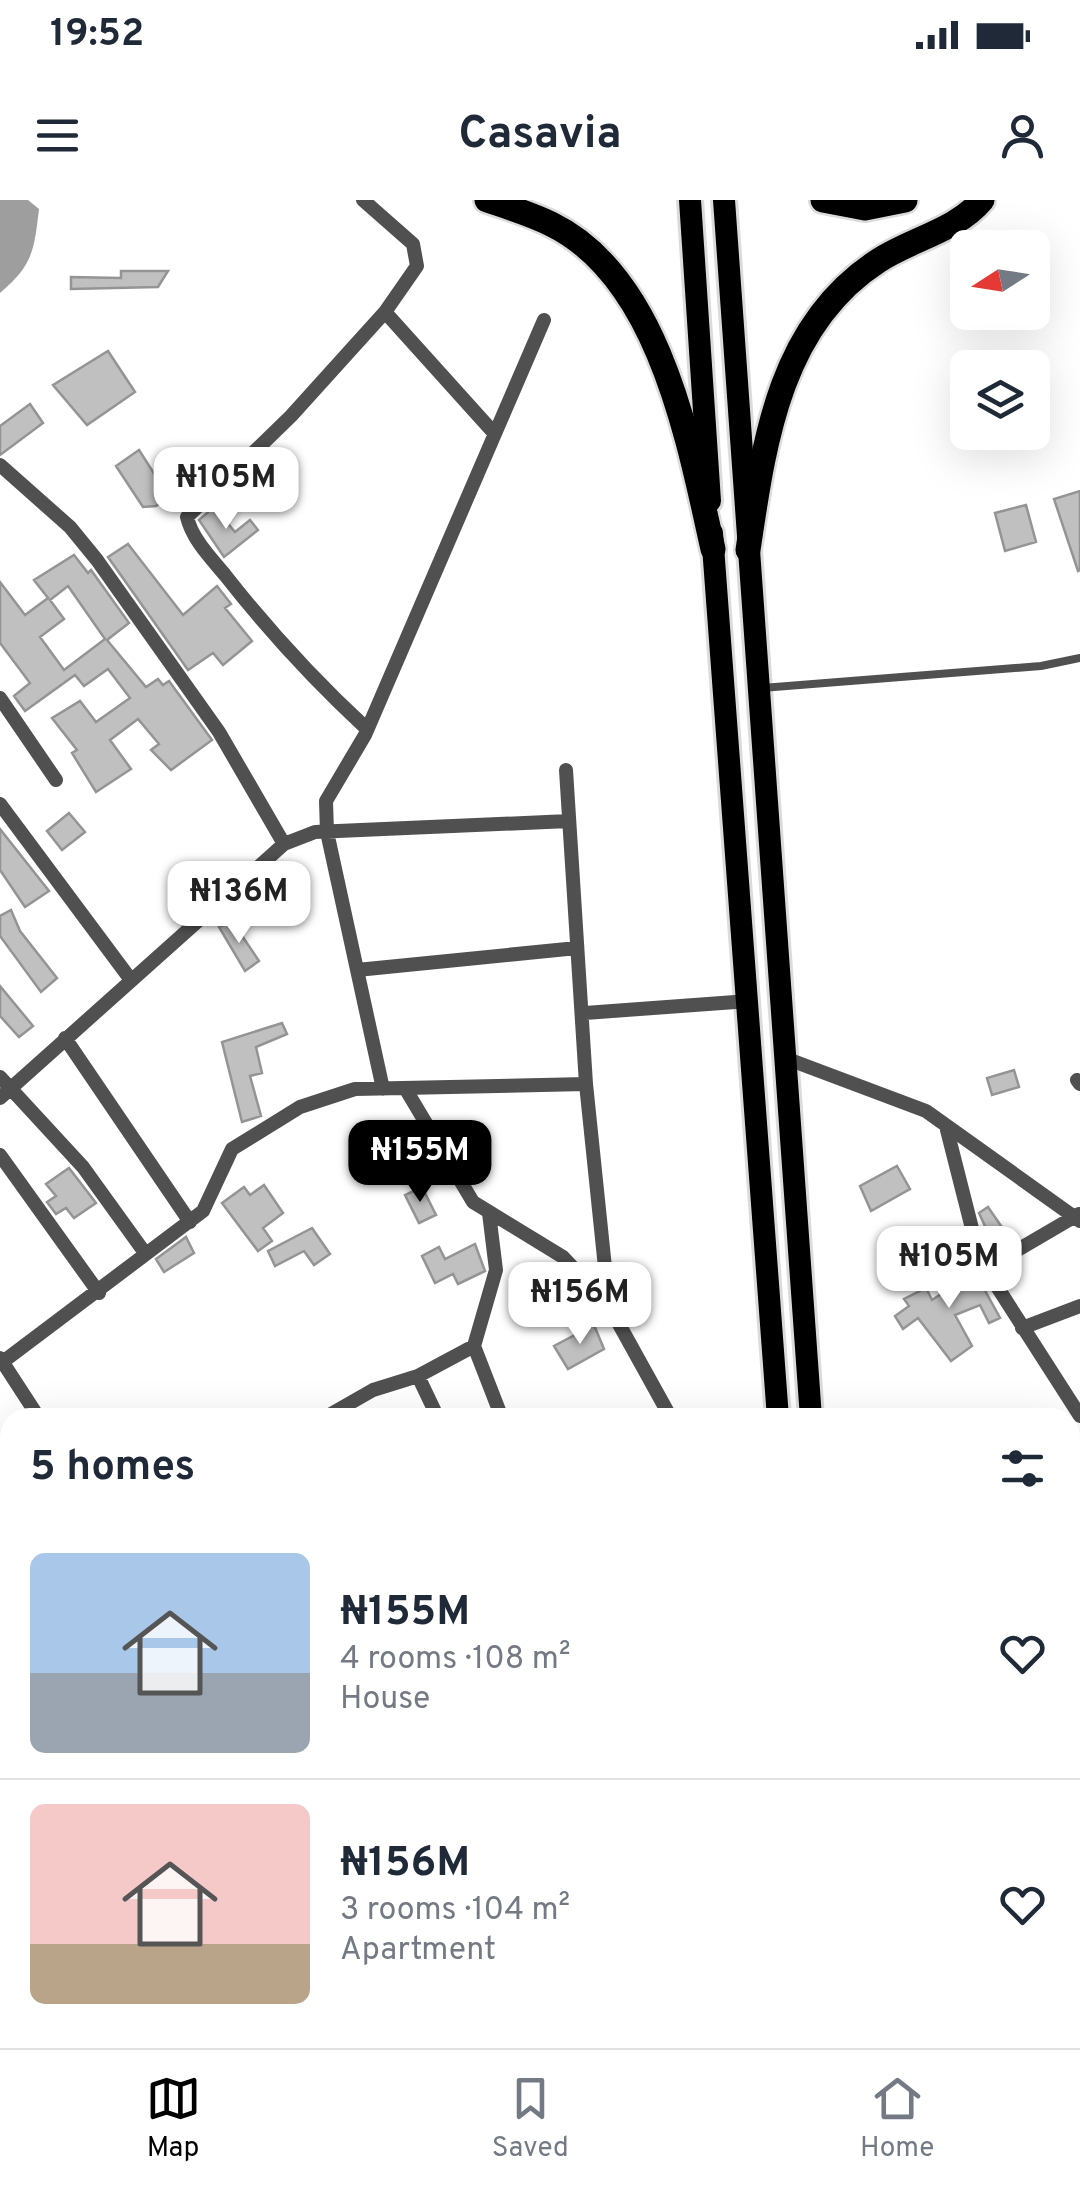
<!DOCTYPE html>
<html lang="en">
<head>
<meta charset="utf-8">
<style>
  body { margin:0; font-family:Overpass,sans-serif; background:#f6f6f7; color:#1f2937; height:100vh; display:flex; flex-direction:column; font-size:38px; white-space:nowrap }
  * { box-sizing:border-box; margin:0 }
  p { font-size:32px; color:#747a83 }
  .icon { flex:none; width:55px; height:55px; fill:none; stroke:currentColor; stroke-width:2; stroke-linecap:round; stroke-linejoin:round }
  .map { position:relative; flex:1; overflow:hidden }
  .sheet { position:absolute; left:0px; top:1208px; width:1080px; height:642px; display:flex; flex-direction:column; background:#fff; border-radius:30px 30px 0 0; box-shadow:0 10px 40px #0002 }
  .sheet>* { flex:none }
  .needle { width:65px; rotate:258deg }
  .buttons { position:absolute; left:950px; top:30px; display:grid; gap:20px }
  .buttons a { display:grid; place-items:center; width:100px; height:100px; border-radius:15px; background:#fff; box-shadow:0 10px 40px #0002; font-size:50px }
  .price { position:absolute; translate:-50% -85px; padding:0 22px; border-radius:20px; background:#fff; color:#222; font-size:32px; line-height:65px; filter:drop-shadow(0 2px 5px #0008) }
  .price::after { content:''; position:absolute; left:50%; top:60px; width:30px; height:22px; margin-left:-15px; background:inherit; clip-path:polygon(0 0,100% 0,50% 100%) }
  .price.current { background:#000; color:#fff }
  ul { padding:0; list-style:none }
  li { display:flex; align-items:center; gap:30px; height:250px; padding:0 30px }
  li+li { border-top:2px solid #e0e1e3 }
  li span { display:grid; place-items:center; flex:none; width:280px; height:200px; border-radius:15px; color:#555 }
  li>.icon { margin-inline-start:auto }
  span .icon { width:120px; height:120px; fill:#fffc; stroke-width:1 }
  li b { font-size:42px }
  h2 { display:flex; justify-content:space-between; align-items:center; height:120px; padding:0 30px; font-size:42px }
  .status { display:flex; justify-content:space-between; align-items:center; height:70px; padding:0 50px; background:#fff; direction:ltr }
  .status svg { height:28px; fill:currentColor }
  header { display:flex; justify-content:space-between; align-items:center; height:130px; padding:0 30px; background:#fff; font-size:45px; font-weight:700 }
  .tab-bar { display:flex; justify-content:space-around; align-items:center; height:140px; border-top:2px solid #e0e1e3; background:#fff; font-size:28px; color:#747a83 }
  .tab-bar a { display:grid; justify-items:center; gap:5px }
  .tab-bar .current { color:#000 }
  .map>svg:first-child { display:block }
  .water { fill:#9e9e9e }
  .building { fill:#c0c0c0; stroke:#949494; stroke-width:2.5; fill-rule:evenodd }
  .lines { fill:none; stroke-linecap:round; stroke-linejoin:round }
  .primary-casing { stroke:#dbdbdb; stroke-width:28 }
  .highway-casing { stroke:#dbdbdb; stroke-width:30 }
  .lane { stroke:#505050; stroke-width:8 }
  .street { stroke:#505050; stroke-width:14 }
  .secondary { stroke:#1d1d1d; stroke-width:20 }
  .primary { stroke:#000; stroke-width:22 }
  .highway { stroke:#000; stroke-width:25 }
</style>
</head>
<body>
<div class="status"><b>19:52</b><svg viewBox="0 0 49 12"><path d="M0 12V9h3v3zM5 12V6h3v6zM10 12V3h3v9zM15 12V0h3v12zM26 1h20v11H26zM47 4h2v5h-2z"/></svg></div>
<header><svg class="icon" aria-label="menu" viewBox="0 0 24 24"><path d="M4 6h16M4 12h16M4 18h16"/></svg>Casavia<svg class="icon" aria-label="person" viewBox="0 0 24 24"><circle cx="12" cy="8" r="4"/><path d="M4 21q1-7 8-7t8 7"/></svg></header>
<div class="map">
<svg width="1080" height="1848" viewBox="0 0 1080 1848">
  <rect width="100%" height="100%" fill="#fff"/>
  <!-- water -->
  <path class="water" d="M0 0H28L39 9C34 51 33 65 0 93Z"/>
  <!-- building -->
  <path class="building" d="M121 71H168L158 87 71 89V77L121 78Z
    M108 151 135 192 87 225 53 185Z
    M30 204 43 223 0 255V226Z
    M139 250 169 297 156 306 143 307 116 266Z
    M1080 291V370L1078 371 1054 299Z
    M1026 305 1036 342 1005 351 995 313Z
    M214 307 235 332 250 320 258 330 224 357 199 320Z
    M128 344 183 415 217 386 231 404 225 408 252 441 223 465 213 453 188 470 108 357Z
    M74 355 88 373 91 370 129 423 107 440 146 487 158 479 163 485 169 481 212 540 171 570 151 550 159 544 138 519 110 540 131 569 96 592 72 553 77 550 52 518 80 501 96 522 130 498 108 469 84 486 75 475 25 511 14 496 30 483 0 443V382L25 415 48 398 34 380ZM68 386 105 439 64 470 40 437 64 419 50 400Z
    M69 613 85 632 62 650 47 631Z
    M0 629 49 691 25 707 0 670Z
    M11 710 20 731 57 778 41 792 0 736V716Z
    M232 721 259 761 245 771 219 727Z
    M0 786 33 826 19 837 0 816Z
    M282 823 287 834 256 847 262 873 250 876 261 916 242 922 222 842Z
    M1014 870 1019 887 992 895 987 878Z
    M897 966 910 989 871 1011 860 986Z
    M69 968 96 1003 74 1018 66 1008 56 1014 47 1002 56 996 46 984Z
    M264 985 283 1013 263 1028 272 1041 258 1051 222 1003 244 987 250 995Z
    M422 987 436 1015 419 1023 405 995Z
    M988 1007 1008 1036 994 1046 979 1013Z
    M312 1028 330 1054 314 1065 304 1051 275 1066 268 1051Z
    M186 1037 194 1053 164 1072 156 1059Z
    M913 1037 925 1060 903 1072 888 1044Z
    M475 1044 485 1071 458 1084 453 1074 435 1083 422 1056 439 1047 445 1059Z
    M971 1065 1000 1118 989 1123 980 1105 955 1115 972 1146 951 1161 918 1118 903 1129 895 1116 909 1106 904 1099 926 1088 932 1100 953 1086 947 1074Z
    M594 1125 604 1149 568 1169 554 1146Z"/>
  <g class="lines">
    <defs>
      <path id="primary" d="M690 0 710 301
        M724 0 811 1218
        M712 333 778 1218
        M822 1840V1848
        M854 1840 855 1848"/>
      <path id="highway" d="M487 0C508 7 531 14 551 24 660 77 689 243 713 349
        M823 0 865 8 905 0
        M748 350C764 243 779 125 878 61 911 39 956 31 982 0"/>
    </defs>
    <!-- primary casing -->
    <use href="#primary" class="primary-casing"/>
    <!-- highway casing -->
    <use href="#highway" class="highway-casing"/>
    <!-- lane -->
    <path class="lane" d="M761 488 1041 466 1080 458"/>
    <!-- street -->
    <path class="street" d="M363 0 413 44 417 66 385 112 291 216 187 317C192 339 211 358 225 375 269 431 315 481 367 529
      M385 112 494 233
      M0 265 70 327 97 360 219 532 284 644
      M0 498 56 580
      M566 570 586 884 609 1106
      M0 604 131 780
      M357 770 577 748
      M585 813 749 801
      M65 838 190 1022
      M785 858 926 911 1080 1021
      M0 877 83 967 145 1053
      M1077 880 1080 884
      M405 888 473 1002 563 1057 609 1106 671 1218
      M383 889 327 632 326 601 365 535 544 120
      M0 898 284 644 315 632 569 621
      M947 930 980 1060 1080 1216
      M0 955 99 1093
      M489 1013 496 1070 474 1146 502 1218
      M985 1069 1079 1014
      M1022 1128 1080 1106
      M0 1158 39 1218
      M0 1164 203 1011 232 949 300 907 355 889 586 884
      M418 1176 438 1218
      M324 1218 373 1190 418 1176 474 1146
      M0 1287 10 1294
      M1070 1321 1080 1273
      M1070 1345 1080 1352
      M0 1614 10 1640
      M1070 1637 1080 1659
      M0 1833 10 1834
      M445 1848 451 1840
      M556 1848 564 1840"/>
    <!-- secondary -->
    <path class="secondary" d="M0 1534 10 1531"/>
    <!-- primary -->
    <use href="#primary" class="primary"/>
    <!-- highway -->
    <use href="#highway" class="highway"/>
  </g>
</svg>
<div class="buttons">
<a><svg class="needle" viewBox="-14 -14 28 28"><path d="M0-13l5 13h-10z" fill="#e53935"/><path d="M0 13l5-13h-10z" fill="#747a83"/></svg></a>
<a><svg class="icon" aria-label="layers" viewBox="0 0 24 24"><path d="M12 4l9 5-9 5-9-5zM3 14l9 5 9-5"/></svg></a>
</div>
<b class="price" style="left:226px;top:332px">₦105M</b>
<b class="price" style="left:239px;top:746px">₦136M</b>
<b class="price current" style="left:420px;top:1005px">₦155M</b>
<b class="price" style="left:949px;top:1111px">₦105M</b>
<b class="price" style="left:580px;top:1147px">₦156M</b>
<section class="sheet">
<h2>5 homes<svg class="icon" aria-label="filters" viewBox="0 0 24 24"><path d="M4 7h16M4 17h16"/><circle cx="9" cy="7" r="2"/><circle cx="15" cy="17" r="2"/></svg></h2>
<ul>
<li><span style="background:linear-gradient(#a9c7e8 60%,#9aa5b1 0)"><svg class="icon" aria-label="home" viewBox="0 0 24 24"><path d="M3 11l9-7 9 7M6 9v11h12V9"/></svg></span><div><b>₦155M</b><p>4 rooms · 108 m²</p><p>House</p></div><svg class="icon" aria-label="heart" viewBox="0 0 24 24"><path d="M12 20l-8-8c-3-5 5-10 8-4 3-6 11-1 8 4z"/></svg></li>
<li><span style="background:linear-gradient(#f6c9c9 70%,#b9a48a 0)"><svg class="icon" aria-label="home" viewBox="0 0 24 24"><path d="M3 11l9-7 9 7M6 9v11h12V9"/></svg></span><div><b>₦156M</b><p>3 rooms · 104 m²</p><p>Apartment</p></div><svg class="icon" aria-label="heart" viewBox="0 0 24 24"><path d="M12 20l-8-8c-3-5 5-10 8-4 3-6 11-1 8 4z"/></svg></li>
</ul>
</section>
</div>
<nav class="tab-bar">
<a class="current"><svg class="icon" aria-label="map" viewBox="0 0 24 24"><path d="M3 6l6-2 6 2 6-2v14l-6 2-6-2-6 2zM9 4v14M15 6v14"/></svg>Map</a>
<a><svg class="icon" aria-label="saved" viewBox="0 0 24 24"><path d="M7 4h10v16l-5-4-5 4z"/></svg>Saved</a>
<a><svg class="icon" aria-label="home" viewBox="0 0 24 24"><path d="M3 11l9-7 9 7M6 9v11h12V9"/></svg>Home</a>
</nav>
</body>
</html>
